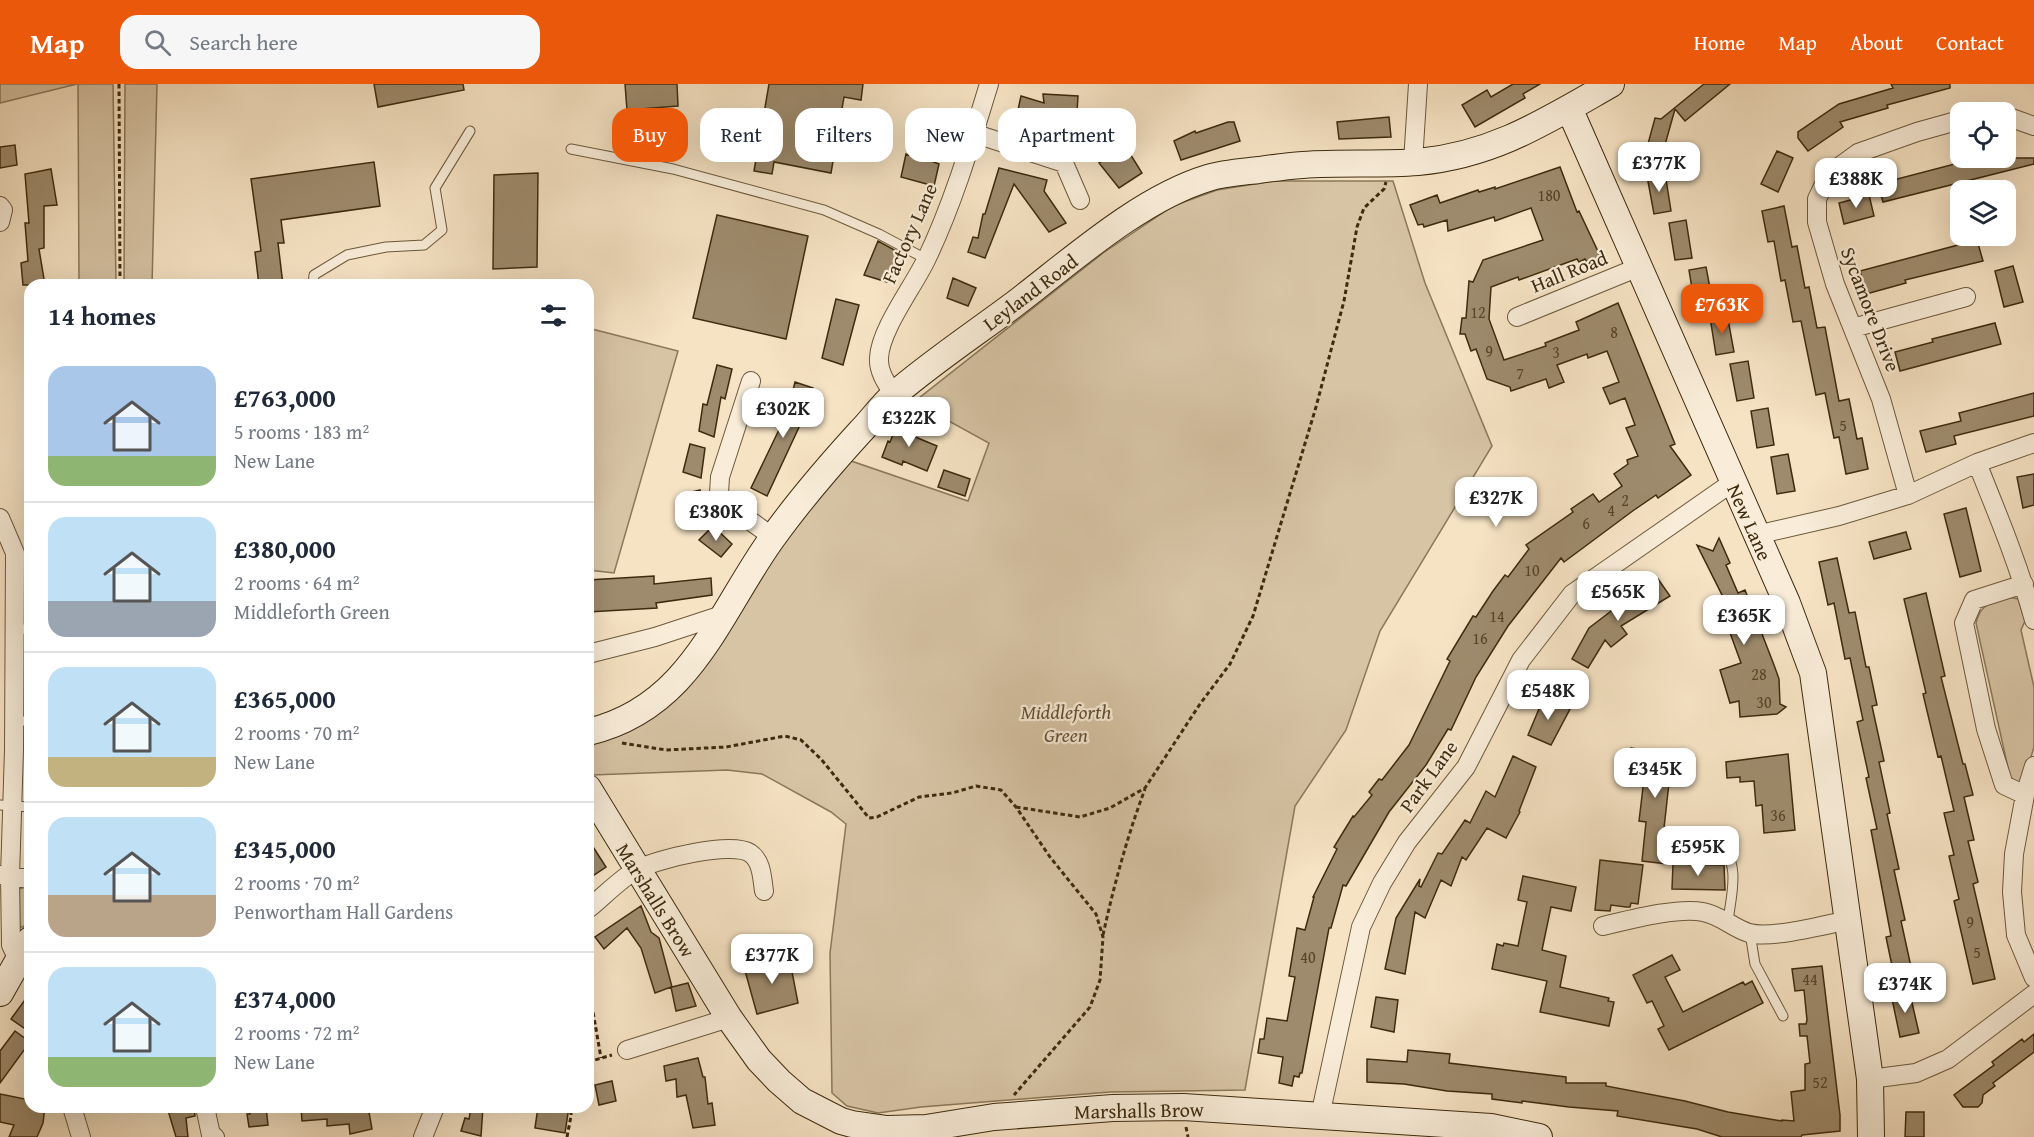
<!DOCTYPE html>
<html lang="en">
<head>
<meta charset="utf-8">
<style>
  body { margin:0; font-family:"Gentium Book Plus",serif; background:#f6f6f7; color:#1f2937; height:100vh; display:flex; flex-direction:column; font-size:22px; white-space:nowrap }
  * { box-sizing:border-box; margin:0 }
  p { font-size:20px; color:#747a83 }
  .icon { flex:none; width:33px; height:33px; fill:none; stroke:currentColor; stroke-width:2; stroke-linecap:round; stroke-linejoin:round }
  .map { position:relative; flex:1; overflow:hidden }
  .panel { position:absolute; left:24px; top:195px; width:570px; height:834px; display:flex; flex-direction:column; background:#fff; border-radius:18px; box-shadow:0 6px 24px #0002 }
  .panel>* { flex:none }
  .hud { position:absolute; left:612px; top:24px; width:570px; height:54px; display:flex; gap:12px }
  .controls { position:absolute; left:1950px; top:18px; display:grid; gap:12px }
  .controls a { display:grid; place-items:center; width:66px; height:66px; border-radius:12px; background:#fff; box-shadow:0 6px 24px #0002; font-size:30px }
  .price { position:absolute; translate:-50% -51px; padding:0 14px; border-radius:12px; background:#fff; color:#222; font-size:20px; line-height:39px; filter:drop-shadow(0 2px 3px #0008) }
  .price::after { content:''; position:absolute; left:50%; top:36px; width:18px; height:14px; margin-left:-9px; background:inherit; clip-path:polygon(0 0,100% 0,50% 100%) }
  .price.current { background:#ea580c; color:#fff }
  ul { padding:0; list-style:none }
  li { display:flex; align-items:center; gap:18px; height:150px; padding:0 24px }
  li+li { border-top:2px solid #e0e1e3 }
  li span { display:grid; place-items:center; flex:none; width:168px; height:120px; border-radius:18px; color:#555 }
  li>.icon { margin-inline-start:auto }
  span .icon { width:72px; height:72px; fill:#fffc; stroke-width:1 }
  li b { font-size:26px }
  h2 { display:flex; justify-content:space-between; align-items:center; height:72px; padding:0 24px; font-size:26px }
  .pill { padding:0 21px; border-radius:18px; background:#fff; box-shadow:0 6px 24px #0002; font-size:21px; line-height:54px }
  .pill.current { background:#ea580c; color:#fff }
  header { display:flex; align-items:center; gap:36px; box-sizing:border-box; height:84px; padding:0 30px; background:#ea580c; color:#fff }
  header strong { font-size:28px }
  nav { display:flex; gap:33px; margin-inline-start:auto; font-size:21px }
  .search { width:420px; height:54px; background:#f6f6f7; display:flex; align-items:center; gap:15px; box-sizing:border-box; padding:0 21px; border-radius:18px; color:#747a83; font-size:22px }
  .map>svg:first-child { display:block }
  .green { fill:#d7c4a5; stroke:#8a785a; stroke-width:1.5 }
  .building { fill:#9e8b6d; stroke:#3e2b0e; stroke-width:1.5 }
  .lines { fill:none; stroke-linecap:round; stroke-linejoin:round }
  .lane-casing { stroke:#6c593c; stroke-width:11 }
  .street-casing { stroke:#6c593c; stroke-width:20 }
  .secondary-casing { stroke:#3e2b0e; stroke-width:28 }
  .path { stroke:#3e2b0e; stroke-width:3; stroke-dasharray:4.5 3; stroke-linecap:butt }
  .lane { stroke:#f9edd9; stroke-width:9 }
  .street { stroke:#f9edd9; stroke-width:18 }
  .secondary { stroke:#f9edd9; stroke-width:26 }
  .labels { text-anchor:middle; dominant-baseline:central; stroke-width:4.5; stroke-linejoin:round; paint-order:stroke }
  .number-label { font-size:16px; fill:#564326 }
  .street-label { font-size:20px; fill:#3e2b0e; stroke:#f9edd9 }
  .park-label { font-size:20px; font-style:italic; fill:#645134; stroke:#f9edd9 }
</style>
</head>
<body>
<header>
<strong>Map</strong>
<div class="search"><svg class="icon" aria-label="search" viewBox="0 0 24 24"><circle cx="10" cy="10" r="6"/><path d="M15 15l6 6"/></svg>Search here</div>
<nav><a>Home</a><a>Map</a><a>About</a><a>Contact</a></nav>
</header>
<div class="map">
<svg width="2034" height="1053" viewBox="0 0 2034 1053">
  <rect width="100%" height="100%" fill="#f6e3c4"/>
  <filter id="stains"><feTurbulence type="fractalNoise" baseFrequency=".00333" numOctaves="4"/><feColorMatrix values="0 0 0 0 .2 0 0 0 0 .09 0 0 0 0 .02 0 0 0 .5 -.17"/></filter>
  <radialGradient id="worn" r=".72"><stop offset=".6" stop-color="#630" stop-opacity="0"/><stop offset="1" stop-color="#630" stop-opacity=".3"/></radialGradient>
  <!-- green -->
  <path class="green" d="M0 0H77L0 19Z
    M78 0H113L116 201H79Z
    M125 0H157L152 201H124Z
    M1274 97H1393L1425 199 1492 362 1380 547 1346 646 1295 722 1245 1006 1110 1008 921 1023 878 1029 847 1022 832 1009 830 869 846 740 831 728 762 690 727 686 592 691 588 684V661L652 630 758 496 791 448 851 377 968 417 989 359 914 318 1103 169 1173 122 1217 106Z
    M588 244 678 267 614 489 588 486Z
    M2009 513 2018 515 2025 537 2021 546 2034 603V663L2025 693 2019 699 2012 698 2010 693 1976 539C1981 519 1991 519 2009 513Z
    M24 803H30V836L23 843H18L17 806Z"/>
  <!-- building -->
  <path class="building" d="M374 0H463L464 6 378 23Z
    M625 0H677L678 22 627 26Z
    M769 0H863L861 16 844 13 831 89 774 78 772 90 754 87Z
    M1513 0H1540L1523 10 1525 14 1475 43 1462 21 1487 6 1491 13Z
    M1704 0H1730L1685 37 1675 25 1661 75 1645 71 1655 34 1661 35Z
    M1891 0H1950V4L1887 21 1888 24 1840 38 1843 43 1808 67 1798 54V48L1839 20 1893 4Z
    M1043 10 1078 12 1076 44 1047 42 1016 35 1021 12 1044 19Z
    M920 33 942 40 931 77 939 80 934 102 901 93 906 70 909 71Z
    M1389 33 1391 53 1339 55 1337 38Z
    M1122 34 1128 46 1119 52 1142 89 1119 104 1099 79 1115 68 1102 43 1110 38 1112 41Z
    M1228 38H1234L1240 57 1181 76 1174 57 1195 47 1196 49Z
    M15 61 17 81 0 84V63Z
    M1777 67 1793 74 1778 108 1761 100Z
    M1974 74H2034V80L1883 118 1878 100 1974 75Z
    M374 78 380 122 281 136 284 159H278L283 201H259L255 168 261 167 251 95Z
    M1560 83 1577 128 1579 127 1603 178 1590 184 1585 175 1579 178 1577 175 1519 196 1518 193 1491 203 1489 235 1504 276 1546 262 1545 259 1579 246 1576 238 1618 219 1675 360 1670 362 1691 391 1658 414 1656 411 1634 426 1564 478 1561 474 1508 542 1476 593 1451 646 1448 645 1426 681 1389 728 1346 802 1343 801 1331 844H1329L1302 989H1300L1299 993 1294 992 1292 1002 1279 999 1283 973 1258 969 1260 955H1264L1267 934 1287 937 1295 893 1289 892 1297 844 1305 846 1314 813H1313L1337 765 1334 763 1353 732 1354 733 1372 711 1369 708 1379 695 1382 696 1409 661 1450 577 1447 575 1473 532 1476 533 1493 507 1505 491 1508 493 1529 465 1526 461 1573 428 1571 425 1593 410 1599 418 1622 402 1614 390 1628 380 1627 376 1638 372 1626 344 1635 341 1625 314 1610 320 1603 304 1619 298 1607 267 1588 274 1587 270 1557 281 1564 298 1549 304 1546 295 1511 307 1510 303 1487 295 1476 265 1471 267 1465 250H1460L1462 234H1466L1469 197 1473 198 1483 176 1543 156 1531 124 1495 137 1494 133 1448 147 1447 136 1424 143 1423 140 1418 141 1410 121 1437 111 1440 119 1478 106 1479 108 1495 103V105Z
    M999 84 1047 96 1044 107 1066 139 1049 148 1014 100 985 174 968 168 973 153 978 154 983 130H985Z
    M51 85 57 121 44 122V164L39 165 45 201H23L21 179 28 177 25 139H29L25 90Z
    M538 89 537 183 493 185 494 91Z
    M1665 89 1671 127 1654 130 1647 92Z
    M1869 111 1874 132 1844 140 1839 119Z
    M1784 122 1792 163 1797 162 1805 204 1809 203 1817 244 1825 243 1839 317 1849 315 1857 355 1862 354 1868 385 1846 390 1839 353 1834 354 1825 309 1816 311 1801 237 1793 238 1785 196 1781 197 1774 157 1768 158 1762 127Z
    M717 131 808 152 786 255 693 234Z
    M1686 136 1692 174 1675 176 1669 139Z
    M1977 156 1983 177 1905 196 1906 199 1866 210 1860 187Z
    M878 157 900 169 887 198 864 191Z
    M2013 182 2023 218 2004 223 1995 187Z
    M1706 183 1713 220 1695 223 1689 186Z
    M953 194 976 204 968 222 947 214Z
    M836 215 859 221 843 281 822 274Z
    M1727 230 1734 268 1716 271 1710 233Z
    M1995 239 2001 260 1900 287 1895 268 1933 258 1932 255Z
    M1748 277 1754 314 1737 317 1730 280Z
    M717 281 732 285 725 315 721 313 714 353 699 347 703 320 707 321Z
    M795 298 813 304 807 326 767 412 751 404 788 327Z
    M2034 309V332L1954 352 1956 360 1926 368 1920 347 1961 337 1959 329Z
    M1768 324 1774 361 1757 364 1751 327Z
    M899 336 917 343 913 352 937 362 927 387 903 377 902 381 882 373 888 357 890 358Z
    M690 360 705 364 701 394 683 388Z
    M1788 370 1795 407 1777 410 1771 373Z
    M944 386 970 395 965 412 938 403Z
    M2034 390V421L2023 424 2017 393Z
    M700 406 705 433 688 435 680 411Z
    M1966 424 1981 487 1960 493 1944 430Z
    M713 442 732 460 721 473 699 456Z
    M1906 448 1911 465 1874 475 1869 458Z
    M1719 454 1730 479 1726 481 1738 509 1745 506 1774 581 1779 595 1780 620 1786 623 1777 630 1740 633 1739 617 1730 619 1720 586 1741 579 1729 546H1727L1717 523 1726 519 1697 461 1713 467Z
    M1837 474 1849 529 1855 528 1866 583H1869L1877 621 1872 622 1884 677 1879 678 1890 729 1887 730 1899 785 1894 786 1905 836 1901 837 1913 892 1895 896 1886 853 1891 852 1871 746 1877 745 1866 694 1869 693 1857 638 1863 636 1850 574 1845 575 1834 519 1828 521 1819 478Z
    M654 492V500L711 494 712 511 656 519 657 524 588 528V496Z
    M1658 495 1670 512 1621 542 1627 550 1611 563 1605 556 1588 584 1572 575 1589 544 1623 518Z
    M1926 509 1945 592 1941 593 1963 680H1965L1973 711 1964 713 1974 756 1968 757 1978 798 1973 800 1995 895 1973 900 1954 817 1959 815 1949 772 1954 771 1944 729 1954 727 1941 672 1938 673 1923 610 1926 609 1904 515Z
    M1544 613 1570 625 1551 661 1528 651Z
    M1631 664 1647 667 1646 670 1684 675 1680 700 1669 699 1664 744 1671 745 1667 780 1642 777 1646 738 1639 737 1644 695 1627 692Z
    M1788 670 1795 746 1764 749 1762 721 1756 722 1754 697 1740 698V693L1727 694 1726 678Z
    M1513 672 1536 683 1519 727 1520 728 1506 754 1487 744 1466 776 1462 773 1451 802 1441 796 1425 834 1415 828 1405 890 1385 885 1396 834 1420 795 1419 802 1421 803 1438 769 1442 770 1465 736 1470 739 1486 707 1495 713Z
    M588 755 606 783 588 795Z
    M1600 776 1643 781 1638 820 1631 819 1630 823H1626L1611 821 1610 827 1595 826Z
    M1673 780 1724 781 1725 806 1672 805Z
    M1523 792 1576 803 1571 827 1551 823 1542 866 1566 872 1560 903 1609 914 1608 917 1614 918 1609 942 1540 928 1547 897 1492 885 1497 860 1503 862 1504 859 1518 862 1527 818 1518 816Z
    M641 822 651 848 659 854 672 903 688 899 696 922 676 927 671 903 655 909 641 864 627 844 604 865 595 853Z
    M1672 871 1680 886 1665 893 1683 928 1743 898 1745 901 1752 897 1763 919 1669 966 1658 945 1664 942 1652 917 1647 919 1633 891Z
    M789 872 798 919 757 930 744 883Z
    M1822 882 1840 1031V1047L1802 1051 1801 1053H1722L1697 1045 1617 1032 1618 1027 1569 1023 1522 1017V1019L1492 1015V1010L1447 1007 1404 1000 1367 998V975L1407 978 1408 966 1450 970 1449 979 1566 993V999H1606V1002L1685 1017 1728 1028 1782 1037V1036L1794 1037 1791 1008 1805 1006V980L1810 979 1807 952H1800L1799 940H1806L1807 936 1804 906 1795 907 1792 885Z
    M1909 906 1919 949 1900 953 1891 910Z
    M30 909V936L24 944 11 935Z
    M1376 913 1398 916 1394 948 1371 943Z
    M15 947 30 958 0 999V967Z
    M2034 950V968L1993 999 1995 1002 1983 1011 1982 1019 1978 1023H1963L1954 1011 1994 981 1992 978 2022 955 2024 958Z
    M698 974 703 993H705L708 1020 712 1019 715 1041 693 1044 686 1011 677 1013 676 995 666 997 664 982Z
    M612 997 616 1017 599 1021 595 1001Z
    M0 1010 30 1016V1023H45L43 1039 37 1053H9L14 1041 0 1038Z
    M167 1023H194L195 1032 186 1034 188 1053H176Z
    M249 1023H266L268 1041 249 1043 247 1030H250Z
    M301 1023H368L372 1045 350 1050 349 1040 327 1042V1035L302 1037Z
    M471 1023H483L481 1052 461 1047 465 1034 469 1035Z
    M538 1023H569L565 1049 535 1044Z
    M1906 1028H1924V1053H1905Z"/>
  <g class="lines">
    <defs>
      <path id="lane" d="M571 65 673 85 824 126 879 150 926 175
        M313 201 314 191 347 171 386 163 424 161 442 146 435 104 470 47
        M15 545H30
        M14 637H30
        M0 721 30 723
        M1684 761C1694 762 1706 762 1717 765 1743 771 1730 818 1728 837
        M1750 849 1755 880 1783 932"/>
      <path id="street" d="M2006 32 2034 42
        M973 49 1064 79 1080 116
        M1413 78 1418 0
        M0 122 3 126 0 138
        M1517 233 1639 183
        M1853 244 1966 213
        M751 297 720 393 719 409 725 419 773 453
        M894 311C887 300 878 288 879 274 880 246 913 203 926 176 953 120 971 59 989 0
        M1977 379C1998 431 2019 482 2034 536
        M1908 411 1881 315 1835 200 1817 138V115L1829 90 1858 69 1917 48 1960 36
        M0 434 15 469 14 666 10 792 11 861 18 876
        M1756 451 1839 432 1908 411 1977 379 2034 359
        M2024 500 1974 516 1964 539 1986 645 2004 701 2025 711
        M588 570 655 553 725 530
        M2034 682 2025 711 2014 770 2012 808 2016 851 2034 894
        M0 791 30 795
        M588 825C602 814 623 792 638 785 658 775 731 757 750 769 762 777 762 794 764 807
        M1603 842C1629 836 1677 823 1703 828 1720 831 1733 844 1749 849 1771 855 1825 841 1849 836
        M627 966 729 934
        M1870 995 1916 989 1948 975 2034 910
        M72 1023 81 1053
        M205 1023 211 1051 215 1053
        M1320 1032 1361 843 1382 799 1407 758 1466 683 1521 576 1572 510 1733 398
        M423 1053 435 1023"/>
      <path id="secondary" d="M1569 24 1787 519 1813 589 1870 995 1871 1053
        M588 648C690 624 717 532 771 456 798 418 829 382 860 348 872 336 882 321 895 310 931 279 973 251 1012 222 1070 178 1139 115 1208 94 1224 89 1242 88 1259 86 1273 84 1288 82 1303 81 1341 78 1380 81 1418 78 1494 71 1546 37 1611 0
        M588 704 729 934 759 976 779 997 802 1017 841 1037 852 1040 887 1045 926 1044 994 1033 1113 1024 1183 1023 1491 1043 1539 1053
        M0 909 30 856"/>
    </defs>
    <!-- lane casing -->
    <use href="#lane" class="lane-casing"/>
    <!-- street casing -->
    <use href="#street" class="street-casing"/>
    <!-- secondary casing -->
    <use href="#secondary" class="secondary-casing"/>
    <!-- path -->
    <path class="path" d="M119 0 120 201
      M622 659 666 666 726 663 785 652 801 656 821 675 869 734 877 733 919 713 952 709 976 702 1001 706 1016 723 1050 773 1096 830 1103 853 1100 896 1090 923 1014 1011
      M1016 723 1080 733 1110 724 1145 704 1200 620 1230 580 1253 532 1316 323 1344 217 1357 143 1364 124 1384 105 1386 98
      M1103 851C1114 801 1127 753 1145 705
      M588 866 591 872 588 878
      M588 899 601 974
      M588 978 612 971
      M1186 1043 1188 1053
      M567 1053 571 1032V1023"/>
    <!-- lane -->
    <use href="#lane" class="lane"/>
    <!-- street -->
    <use href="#street" class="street"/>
    <!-- secondary -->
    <use href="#secondary" class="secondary"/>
  </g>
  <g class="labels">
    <!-- number labels -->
    <g class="number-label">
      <text x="1549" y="111">180</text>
      <text x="1478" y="228">12</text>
      <text x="1614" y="248">8</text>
      <text x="1489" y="267">9</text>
      <text x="1556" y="268">3</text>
      <text x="1520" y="289">7</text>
      <text x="1843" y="341">5</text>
      <text x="1625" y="416">2</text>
      <text x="1611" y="426">4</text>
      <text x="1586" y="439">6</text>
      <text x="1532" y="486">10</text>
      <text x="1497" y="532">14</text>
      <text x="1480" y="554">16</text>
      <text x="1759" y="590">28</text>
      <text x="1764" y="618">30</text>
      <text x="1778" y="731">36</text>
      <text x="1970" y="838">9</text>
      <text x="1977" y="868">5</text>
      <text x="1308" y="873">40</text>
      <text x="1810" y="895">44</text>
      <text x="1820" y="998">52</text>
    </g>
    <!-- street labels -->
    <g class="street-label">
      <text transform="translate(909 149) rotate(-66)">Factory Lane</text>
      <text transform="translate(1569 187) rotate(-22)">Hall Road</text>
      <text transform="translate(1030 208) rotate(-37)">Leyland Road</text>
      <text transform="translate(1871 225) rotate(69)">Sycamore Drive</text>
      <text transform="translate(1750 438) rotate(66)">New Lane</text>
      <text transform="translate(1428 692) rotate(-54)">Park Lane</text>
      <text transform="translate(656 816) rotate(58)">Marshalls Brow</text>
      <text transform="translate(1139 1026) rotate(-1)">Marshalls Brow</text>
    </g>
    <!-- park labels -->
    <g class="park-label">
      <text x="1066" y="627">Middleforth<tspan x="1066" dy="23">Green</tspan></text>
    </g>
  </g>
  <rect width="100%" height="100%" filter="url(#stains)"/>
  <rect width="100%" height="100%" fill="url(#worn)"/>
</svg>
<div class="controls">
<a><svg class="icon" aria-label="locate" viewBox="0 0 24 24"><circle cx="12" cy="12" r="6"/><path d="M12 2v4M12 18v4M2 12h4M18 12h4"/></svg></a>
<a><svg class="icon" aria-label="layers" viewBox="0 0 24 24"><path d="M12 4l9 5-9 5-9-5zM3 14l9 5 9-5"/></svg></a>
</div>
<b class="price" style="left:1659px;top:109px">£377K</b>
<b class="price" style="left:1856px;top:125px">£388K</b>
<b class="price current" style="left:1722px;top:251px">£763K</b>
<b class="price" style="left:783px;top:355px">£302K</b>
<b class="price" style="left:909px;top:364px">£322K</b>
<b class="price" style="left:1496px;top:444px">£327K</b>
<b class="price" style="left:716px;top:458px">£380K</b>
<b class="price" style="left:1618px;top:538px">£565K</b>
<b class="price" style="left:1744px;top:562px">£365K</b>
<b class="price" style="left:1548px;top:637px">£548K</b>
<b class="price" style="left:1655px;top:715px">£345K</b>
<b class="price" style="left:1698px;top:793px">£595K</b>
<b class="price" style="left:772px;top:901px">£377K</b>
<b class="price" style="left:1905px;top:930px">£374K</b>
<div class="hud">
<a class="pill current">Buy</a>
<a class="pill">Rent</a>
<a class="pill">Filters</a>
<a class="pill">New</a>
<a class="pill">Apartment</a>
</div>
<section class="panel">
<h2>14 homes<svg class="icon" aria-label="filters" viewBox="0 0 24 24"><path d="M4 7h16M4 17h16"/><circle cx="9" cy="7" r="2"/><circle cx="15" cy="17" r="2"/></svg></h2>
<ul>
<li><span style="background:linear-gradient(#a9c7e8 75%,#8fb573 0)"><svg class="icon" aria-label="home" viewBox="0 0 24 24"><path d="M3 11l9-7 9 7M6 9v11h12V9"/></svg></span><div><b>£763,000</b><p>5 rooms · 183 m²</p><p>New Lane</p></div></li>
<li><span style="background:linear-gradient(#bfe0f5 70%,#9aa5b1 0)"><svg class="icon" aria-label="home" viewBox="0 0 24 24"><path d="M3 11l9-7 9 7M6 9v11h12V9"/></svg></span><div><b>£380,000</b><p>2 rooms · 64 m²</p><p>Middleforth Green</p></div></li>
<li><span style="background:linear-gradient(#bfe0f5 75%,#c2b280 0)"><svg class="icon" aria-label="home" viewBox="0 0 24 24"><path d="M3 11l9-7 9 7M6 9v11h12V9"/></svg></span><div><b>£365,000</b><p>2 rooms · 70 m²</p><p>New Lane</p></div></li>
<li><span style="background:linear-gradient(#bfe0f5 65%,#b9a48a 0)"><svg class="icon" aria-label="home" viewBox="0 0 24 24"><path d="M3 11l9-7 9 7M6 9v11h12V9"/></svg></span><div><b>£345,000</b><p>2 rooms · 70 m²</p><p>Penwortham Hall Gardens</p></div></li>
<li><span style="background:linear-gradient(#bfe0f5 75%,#8fb573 0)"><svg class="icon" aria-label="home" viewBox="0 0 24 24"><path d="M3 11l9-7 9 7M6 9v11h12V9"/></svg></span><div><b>£374,000</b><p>2 rooms · 72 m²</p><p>New Lane</p></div></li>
</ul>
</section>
</div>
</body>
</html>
